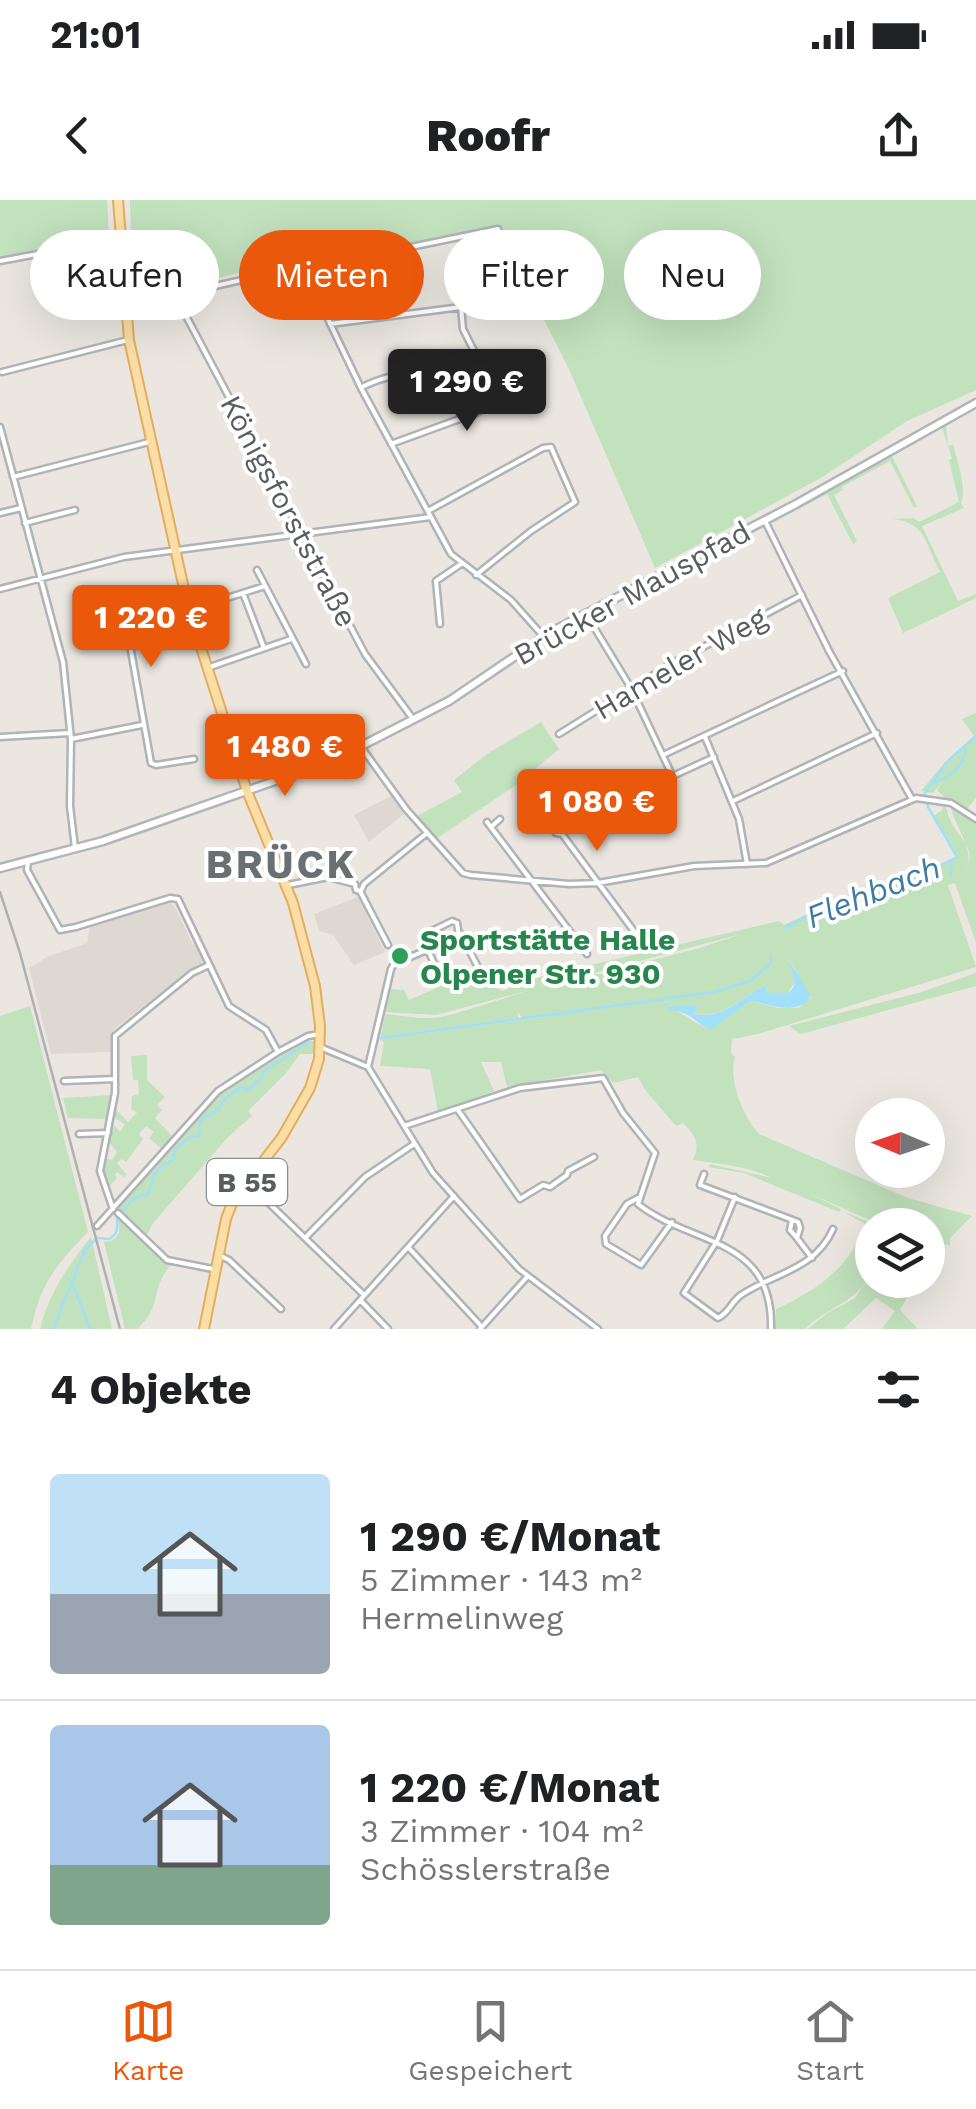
<!DOCTYPE html>
<html lang="de">
<head>
<meta charset="utf-8">
<style>
  body { margin:0; font-family:"Work Sans",sans-serif; background:#f2f2f2; color:#202124; height:100vh; display:flex; flex-direction:column; font-size:38px; white-space:nowrap }
  * { box-sizing:border-box; margin:0 }
  p { font-size:32px; color:#757577 }
  .icon { flex:none; width:55px; height:55px; fill:none; stroke:currentColor; stroke-width:2; stroke-linecap:round; stroke-linejoin:round }
  .map { position:relative; height:1129px; overflow:hidden }
  .panel { display:flex; flex-direction:column; background:#fff; flex:1 }
  .panel>* { flex:none }
  .guide { position:absolute; left:30px; top:30px; width:918px; height:90px; display:flex; gap:20px }
  .needle { width:65px; rotate:272deg }
  .buttons { position:absolute; left:855px; top:898px; display:grid; gap:20px }
  .buttons a { display:grid; place-items:center; width:90px; height:90px; border-radius:50%; background:#fff; box-shadow:0 10px 40px #0002; font-size:50px }
  .price { position:absolute; translate:-50% -85px; padding:0 22px; border-radius:10px; background:#ea580c; color:#fff; font-size:32px; line-height:65px; filter:drop-shadow(0 2px 5px #0008) }
  .price::after { content:''; position:absolute; left:50%; top:60px; width:30px; height:22px; margin-left:-15px; background:inherit; clip-path:polygon(0 0,100% 0,50% 100%) }
  .price.selected { background:#222; color:#fff }
  ul { padding:0; list-style:none }
  li { display:flex; align-items:center; gap:30px; height:250px; padding:0 50px }
  li+li { border-top:2px solid #e0e0e0 }
  li span { display:grid; place-items:center; flex:none; width:280px; height:200px; border-radius:10px; color:#555 }
  li>.icon { margin-inline-start:auto }
  span .icon { width:120px; height:120px; fill:#fffc; stroke-width:1 }
  li b { font-size:42px }
  h2 { display:flex; justify-content:space-between; align-items:center; height:120px; padding:0 50px; font-size:42px }
  .tag { padding:0 35px; border-radius:45px; background:#fff; box-shadow:0 10px 40px #0002; font-size:35px; line-height:90px }
  .tag.selected { background:#ea580c; color:#fff }
  .status { display:flex; justify-content:space-between; align-items:center; height:70px; padding:0 50px; background:#fff; direction:ltr }
  .status svg { height:28px; fill:currentColor }
  header { display:flex; justify-content:space-between; align-items:center; height:130px; padding:0 50px; background:#fff; font-size:45px; font-weight:800 }
  .menu { display:flex; justify-content:space-around; align-items:center; height:140px; border-top:2px solid #e0e0e0; background:#fff; font-size:28px; color:#757577 }
  .menu a { display:grid; justify-items:center; gap:5px }
  .menu .selected { color:#ea580c }
  .map>svg:first-child { display:block }
  .education { fill:#ddd8d1 }
  .green { fill:#c2e1bd; fill-rule:evenodd }
  .water { fill:#a2dff8 }
  .lines { fill:none; stroke-linecap:round; stroke-linejoin:round }
  .stream { stroke:#a2dff8; stroke-width:2.5 }
  .street-casing { stroke:#b0b3b7; stroke-width:9 }
  .secondary-casing { stroke:#b2b6ba; stroke-width:11 }
  .primary-casing { stroke:#e6ac5d; stroke-width:12 }
  .street { stroke:#fff; stroke-width:4 }
  .secondary { stroke:#fff; stroke-width:6 }
  .primary { stroke:#f9dfa7; stroke-width:8 }
  .tram { stroke:#afb0b0; stroke-width:2.5 }
  .leisure-dot { fill:#2e9e5b; stroke:#fff; stroke-width:4 }
  .labels { text-anchor:middle; dominant-baseline:central; stroke-width:8; stroke-linejoin:round; paint-order:stroke }
  .shield { fill:#fff; stroke:#8b8e90; stroke-width:2.5 }
  .shield-label { font-size:28px; font-weight:bold; fill:#595d60 }
  .street-label { font-size:30px; fill:#595d60; stroke:#fff }
  .leisure-label { font-size:30px; font-weight:bold; fill:#27864d; stroke:#fff; text-anchor:start }
  .water-label { font-size:32px; font-style:italic; fill:#407ca0; stroke:#fff }
  .district-label { font-size:40px; font-weight:bold; letter-spacing:2.5px; fill:#6a6f72; stroke:#fff }
</style>
</head>
<body>
<div class="status"><b>21:01</b><svg viewBox="0 0 49 12"><path d="M0 12V9h3v3zM5 12V6h3v6zM10 12V3h3v9zM15 12V0h3v12zM26 1h20v11H26zM47 4h2v5h-2z"/></svg></div>
<header><svg class="icon" aria-label="back" viewBox="0 0 24 24"><path d="M15 5l-7 7 7 7"/></svg>Roofr<svg class="icon" aria-label="share" viewBox="0 0 24 24"><path d="M12 15V3M7 8l5-5 5 5M5 13v7h14v-7"/></svg></header>
<div class="map">
<svg width="976" height="1129" viewBox="0 0 976 1129">
  <rect width="100%" height="100%" fill="#ebe7e0"/>
  <!-- education -->
  <path class="education" d="M391 596 404 614 369 642 354 615Z
    M358 697 385 752 354 765 333 735 319 731 314 714Z
    M169 702 175 707 193 745 197 746 203 764 188 771 113 830 112 852 51 854 29 768 47 757 87 743 90 726Z"/>
  <!-- green -->
  <path class="green" d="M0 0H107L109 35 0 58Z
    M130 0H976V190L907 221 824 276 655 368 569 169 498 29 309 67 278 63 163 92 133 95Z
    M946 224 948 246 953 244C957 261 967 287 961 303L964 308 922 326 958 401 976 394V398L903 433 888 398 940 372C925 345 927 322 892 319L914 318 919 322 959 302 949 260 952 258 942 228 892 256 917 306 914 308 890 261 842 287 843 290 834 295 857 341 853 344 827 294 770 324Z
    M976 513V598L966 610 947 600 937 590 943 581 933 593 921 591 945 562 974 536 962 519Z
    M541 522 559 549 513 587 436 639 417 616 462 592 454 580 487 554Z
    M944 603C947 609 949 619 953 626 965 643 975 650 966 670 976 648 955 629 950 605L976 621V743L955 683 948 685 976 767 758 834 732 839 731 853 735 857C728 881 743 916 759 934L908 998 972 1016 950 1038V1046L928 1039V1025H881L804 991 841 1009 839 1012 744 973 708 967 710 964 772 978C748 966 720 964 693 960 701 943 695 935 683 923L676 926 646 891 638 877 613 883 601 870 507 887 501 862H481L494 891 438 911 430 869 380 866 384 843 381 839 543 817 546 814 522 818 517 811 519 818 381 837 385 814C403 816 422 820 441 817 474 811 586 767 608 775L610 771 700 748 741 734 436 815 385 812 391 789 404 790 409 800 478 770 485 783 503 791 531 779 779 721 784 725 846 695 901 681 954 658 956 653 932 617 942 610ZM790 760 810 798 799 808H779L750 801 712 829C698 827 681 812 667 805L695 810V813C719 822 745 795 766 785L767 793H788L795 781Z
    M976 773V786L801 834 789 826 918 793Z
    M30 806 88 1032C56 1065 41 1082 31 1129H0V816Z
    M308 841H315L313 854H300L286 873 248 911 252 916 229 936 154 1022 146 1036 119 1012 120 1005 219 895 264 865Z
    M147 855V880L165 897 157 905 162 910 155 918 172 936 161 948 149 938 154 932 146 926 139 934 143 939 126 962 122 959 117 963 127 975 124 977 117 972 115 975 117 978 107 988 102 970 105 958 112 960 117 952 109 942 112 923 120 932 125 924 113 917 115 909 128 922 137 913 131 909 132 896 139 894 138 880H133L131 856Z
    M112 895 108 919 68 918 63 898Z
    M842 1011 876 1025H872C872 1038 874 1052 872 1065 868 1099 824 1108 805 1129H775L776 1109C817 1090 850 1068 865 1024Z
    M119 1017 172 1064C150 1086 163 1107 137 1129H125L104 1042 111 1041C126 1032 115 1026 119 1017Z
    M91 1037 112 1129H40C48 1095 69 1064 91 1037Z
    M872 1073V1080H917L900 1110 918 1129H882L895 1111 876 1098 843 1129H808L826 1114 855 1098Z"/>
  <!-- water -->
  <path class="water" d="M789 760 810 795 808 801C790 815 771 804 750 801L712 829C699 827 697 819 686 814 678 810 673 812 665 806H698L694 813C719 823 745 795 766 785L767 793H788C801 783 791 772 789 760Z"/>
  <g class="lines">
    <!-- stream -->
    <path class="stream" d="M932 582C947 581 966 565 965 549
      M951 661V674
      M784 728 844 699 907 682 957 657 928 607 925 593 950 559 976 536
      M381 838 714 792 750 781 770 764 771 758
      M72 1082 90 1129
      M53 1129 85 1050 97 1038 109 1039C119 1033 117 1028 117 1018L134 998 148 994 156 971 173 960 175 950 190 937 199 936V924L205 916 215 913 226 898 241 887 247 890 261 879 264 871 309 842"/>
    <defs>
      <path id="street" d="M0 61 118 39
        M304 69 361 188 451 354 511 400 543 436
        M176 97 365 454 413 519
        M126 106 273 73 304 69 498 29
        M330 124 461 107 463 129 475 153C438 172 398 169 362 187
        M513 165 532 200
        M2 172 128 140
        M0 227 63 462 71 539 70 606 75 648
        M391 244 476 213 525 187
        M13 277 149 242
        M428 311 543 248 551 247 575 302 531 331 476 375
        M0 313 21 308
        M765 321 829 451 912 599
        M25 323 75 310
        M257 370 306 464
        M0 389 124 357 431 317
        M243 393 264 448
        M227 398 265 386
        M586 414 631 488 672 575
        M122 419 128 434 151 563 156 565 194 559
        M440 424 436 381 461 364
        M210 467 291 439
        M559 534 671 464 802 395
        M0 537 70 533
        M705 537 739 619 747 664
        M71 539 142 525
        M362 548 406 609 463 673 471 675 569 684 598 683 694 666 766 663 916 598 951 603 976 619
        M663 555 843 471
        M554 583 560 595 562 634 636 734
        M608 589 617 610
        M528 595 556 633 562 634
        M733 601 877 533
        M614 603 714 557
        M487 622 587 754
        M491 627 500 619
        M28 662 27 670 60 730 76 727 170 698 178 699 229 806 266 830 278 852
        M288 685 328 677 355 684 356 690 361 691 364 684 427 633
        M360 691 388 745
        M461 734 485 781
        M428 750 441 779
        M320 847 368 867 433 973 519 1069 598 1129
        M368 867 391 769 394 764 459 736 457 723 452 721 430 732 428 737 433 746
        M64 881 115 879
        M458 910 520 999 543 985 550 987 567 975 568 971 594 957
        M404 926 520 888 603 878 623 913 655 953 638 1004C691 1046 774 1036 771 1129
        M79 934 108 933
        M704 974 700 985 798 1022 800 1028 797 1038 812 1058
        M247 982 364 1095
        M735 997 717 1041 684 1093 718 1118C729 1113 731 1102 741 1095 774 1073 815 1070 833 1029
        M638 998 627 1004 605 1036 606 1044 641 1065 672 1022
        M113 1009 100 971 115 893V836L192 773 209 765
        M118 1013 167 1060 213 1069
        M792 1020 790 1030 797 1038
        M97 1026 218 891 278 852 308 836 320 834
        M305 1038 365 977 414 944
        M408 1047 482 1127
        M221 1056 229 1060 281 1109
        M360 1100 388 1129
        M334 1129 454 996
        M480 1129 527 1077"/>
      <path id="secondary" d="M0 668 103 641 332 561 449 501 551 432 796 304 976 203"/>
      <path id="primary" d="M118 0 129 140 188 407 247 591 293 703 315 786 320 826 319 859 310 888 282 937 233 1001 226 1019 204 1129"/>
    </defs>
    <!-- street casing -->
    <use href="#street" class="street-casing"/>
    <!-- secondary casing -->
    <use href="#secondary" class="secondary-casing"/>
    <!-- primary casing -->
    <use href="#primary" class="primary-casing"/>
    <!-- street -->
    <use href="#street" class="street"/>
    <!-- secondary -->
    <use href="#secondary" class="secondary"/>
    <!-- primary -->
    <use href="#primary" class="primary"/>
    <!-- tram -->
    <path class="tram" d="M0 692 20 753 120 1129"/>
  </g>
  <!-- markers -->
  <circle class="leisure-dot" cx="400" cy="756" r="10"/>
  <g class="labels">
    <!-- shield labels -->
    <rect class="shield" x="207" y="959" width="80" height="46" rx="8"/>
    <g class="shield-label">
      <text x="247" y="982">B 55</text>
    </g>
    <!-- street labels -->
    <g class="street-label">
      <text transform="translate(289 311) rotate(62)">Königsforststraße</text>
      <text transform="translate(632 393) rotate(-29)">Brücker Mauspfad</text>
      <text transform="translate(680 463) rotate(-30)">Hameler Weg</text>
    </g>
    <!-- leisure labels -->
    <g class="leisure-label">
      <text x="420" y="739">Sportstätte Halle<tspan x="420" dy="34">Olpener Str. 930</tspan></text>
    </g>
    <!-- water labels -->
    <g class="water-label">
      <text transform="translate(873 692) rotate(-22)">Flehbach</text>
    </g>
    <!-- district labels -->
    <g class="district-label">
      <text x="281" y="664">BRÜCK</text>
    </g>
  </g>
</svg>
<div class="buttons">
<a><svg class="needle" viewBox="-14 -14 28 28"><path d="M0-13l5 13h-10z" fill="#e53935"/><path d="M0 13l5-13h-10z" fill="#757577"/></svg></a>
<a><svg class="icon" aria-label="layers" viewBox="0 0 24 24"><path d="M12 4l9 5-9 5-9-5zM3 14l9 5 9-5"/></svg></a>
</div>
<b class="price selected" style="left:467px;top:234px">1 290 €</b>
<b class="price" style="left:151px;top:470px">1 220 €</b>
<b class="price" style="left:285px;top:599px">1 480 €</b>
<b class="price" style="left:597px;top:654px">1 080 €</b>
<div class="guide">
<a class="tag">Kaufen</a>
<a class="tag selected">Mieten</a>
<a class="tag">Filter</a>
<a class="tag">Neu</a>
</div>
</div>
<section class="panel">
<h2>4 Objekte<svg class="icon" aria-label="filters" viewBox="0 0 24 24"><path d="M4 7h16M4 17h16"/><circle cx="9" cy="7" r="2"/><circle cx="15" cy="17" r="2"/></svg></h2>
<ul>
<li><span style="background:linear-gradient(#bfe0f5 60%,#9aa5b1 0)"><svg class="icon" aria-label="home" viewBox="0 0 24 24"><path d="M3 11l9-7 9 7M6 9v11h12V9"/></svg></span><div><b>1 290 €/Monat</b><p>5 Zimmer · 143 m²</p><p>Hermelinweg</p></div></li>
<li><span style="background:linear-gradient(#a9c7e8 70%,#7fa58c 0)"><svg class="icon" aria-label="home" viewBox="0 0 24 24"><path d="M3 11l9-7 9 7M6 9v11h12V9"/></svg></span><div><b>1 220 €/Monat</b><p>3 Zimmer · 104 m²</p><p>Schösslerstraße</p></div></li>
</ul>
</section>
<nav class="menu">
<a class="selected"><svg class="icon" aria-label="map" viewBox="0 0 24 24"><path d="M3 6l6-2 6 2 6-2v14l-6 2-6-2-6 2zM9 4v14M15 6v14"/></svg>Karte</a>
<a><svg class="icon" aria-label="saved" viewBox="0 0 24 24"><path d="M7 4h10v16l-5-4-5 4z"/></svg>Gespeichert</a>
<a><svg class="icon" aria-label="home" viewBox="0 0 24 24"><path d="M3 11l9-7 9 7M6 9v11h12V9"/></svg>Start</a>
</nav>
</body>
</html>
